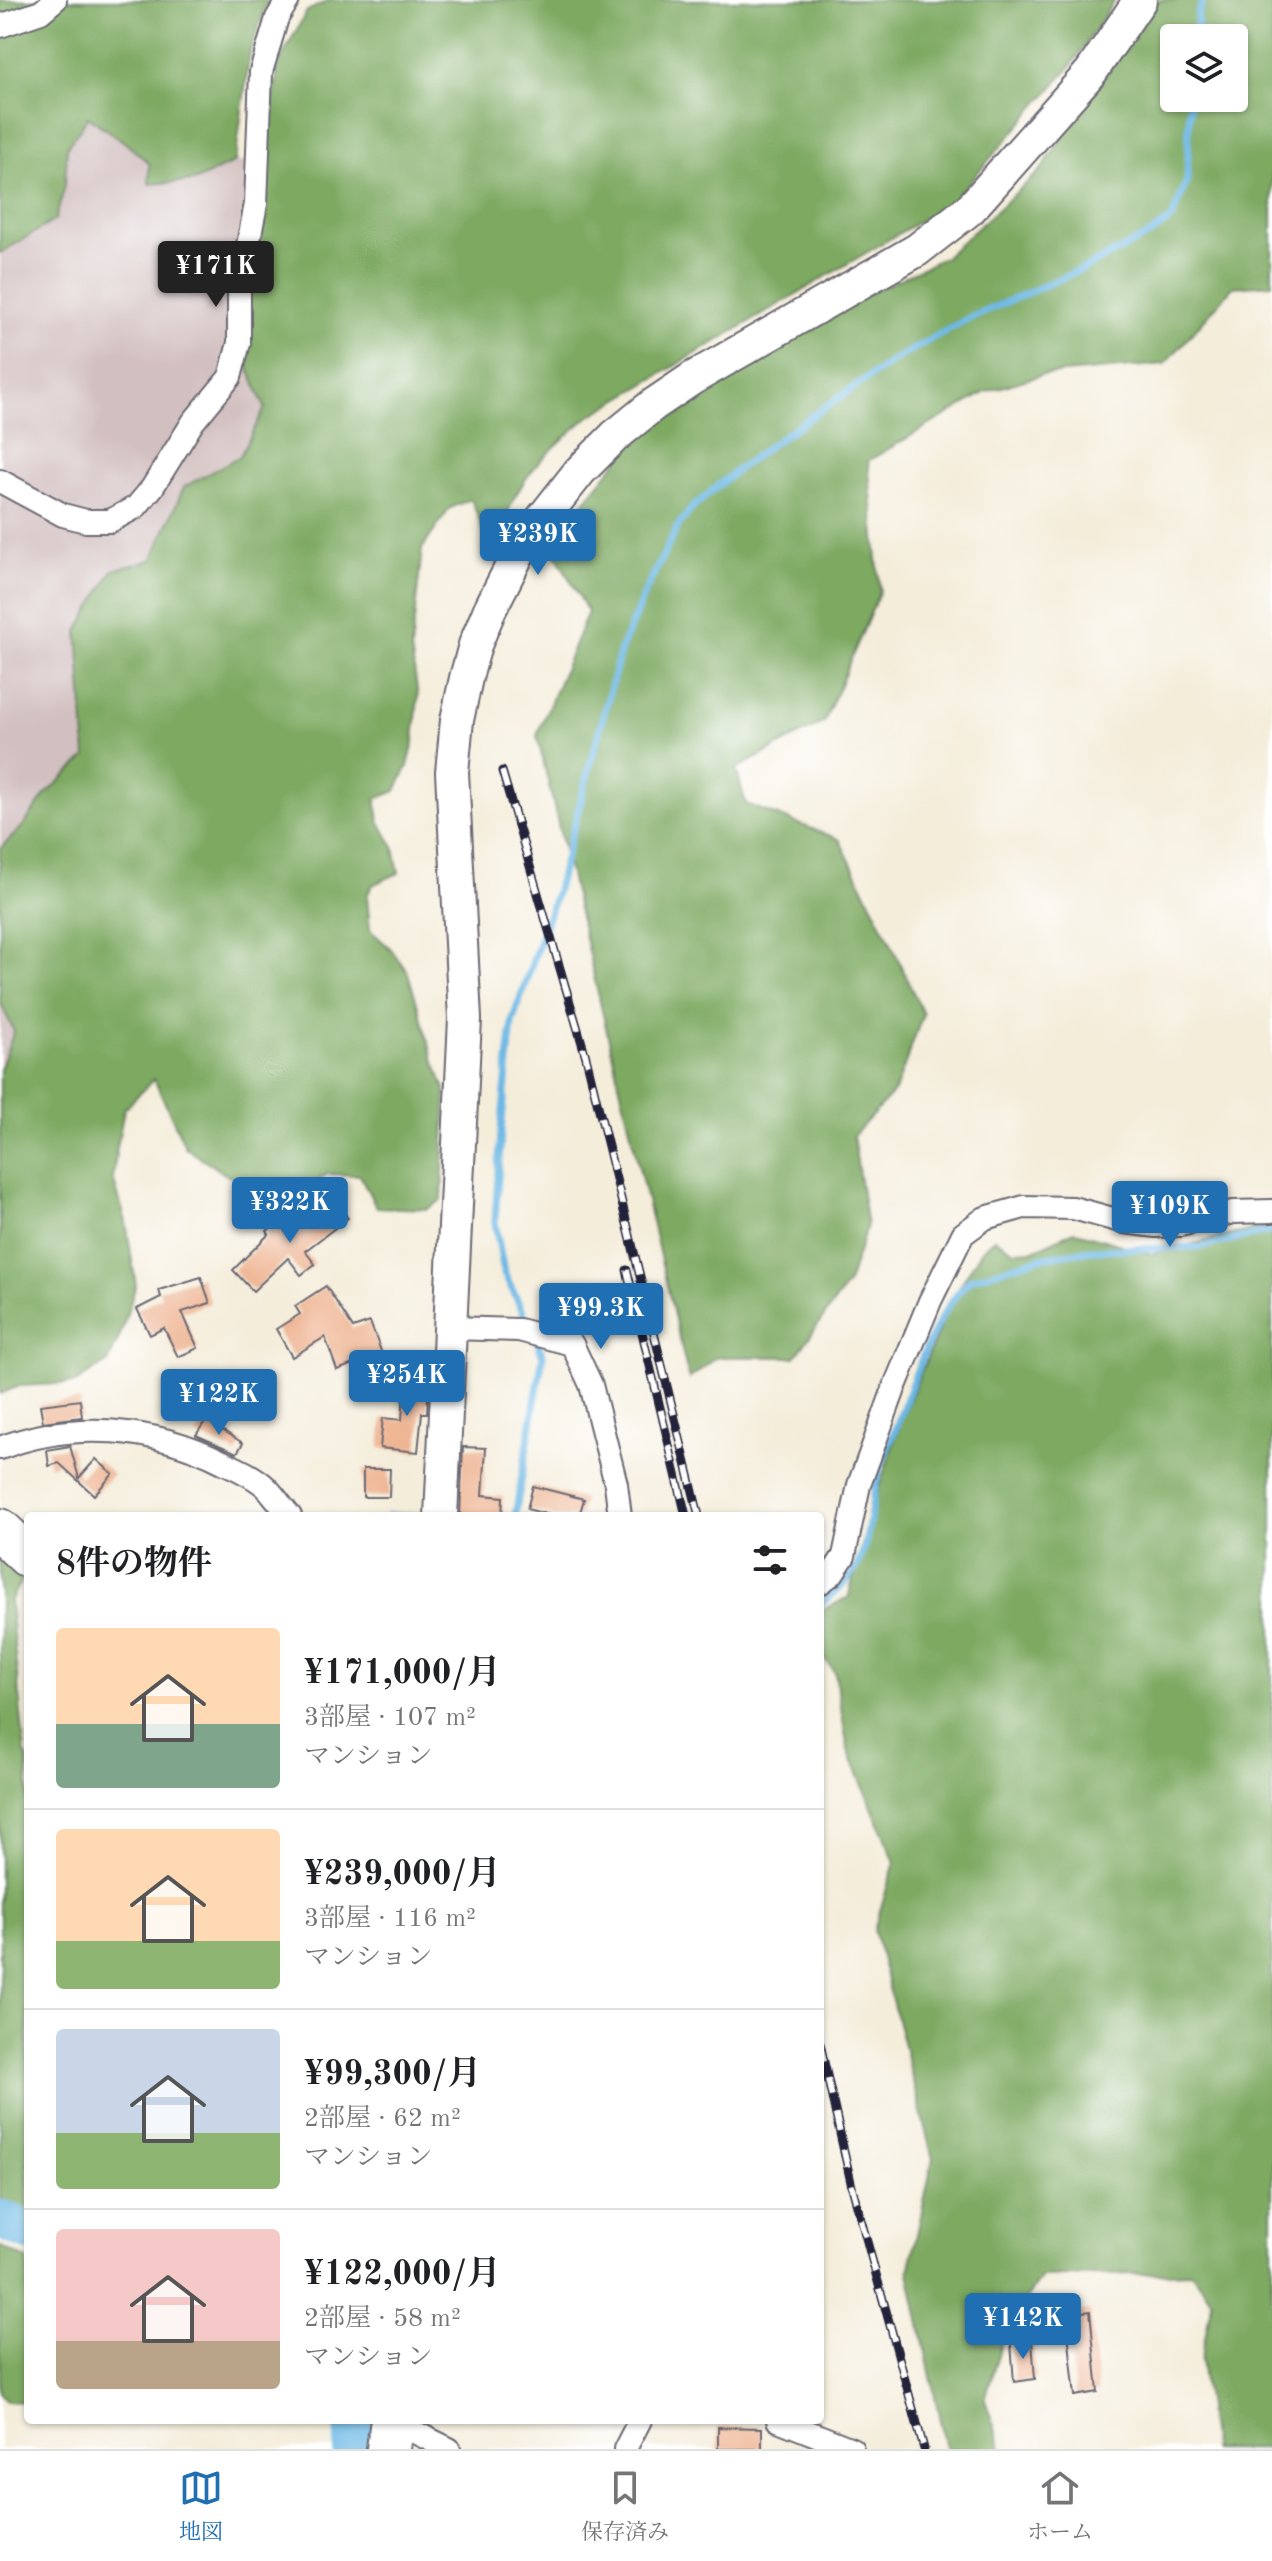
<!DOCTYPE html>
<html lang="ja">
<head>
<meta charset="utf-8">
<style>
  body { margin:0; font-family:"Old Standard TT","Noto Serif JP",serif; background:#f2f2f2; color:#202124; height:100vh; display:flex; flex-direction:column; font-size:30px; white-space:nowrap }
  * { box-sizing:border-box; margin:0 }
  p { font-size:26px; color:#757577 }
  .icon { flex:none; width:44px; height:44px; fill:none; stroke:currentColor; stroke-width:2; stroke-linecap:round; stroke-linejoin:round }
  .map { position:relative; flex:1; overflow:hidden }
  .panel { position:absolute; left:24px; top:1512px; width:800px; height:912px; display:flex; flex-direction:column; background:#fff; border-radius:8px; box-shadow:0 2px 6px #0004 }
  .panel>* { flex:none }
  .fabs { position:absolute; left:1160px; top:24px; display:grid; gap:16px }
  .fabs a { display:grid; place-items:center; width:88px; height:88px; border-radius:8px; background:#fff; box-shadow:0 2px 6px #0004; font-size:40px }
  .price { position:absolute; translate:-50% -68px; padding:0 18px; border-radius:8px; background:#1f6fb2; color:#fff; font-size:26px; line-height:52px; filter:drop-shadow(0 2px 4px #0008) }
  .price::after { content:''; position:absolute; left:50%; top:48px; width:24px; height:18px; margin-left:-12px; background:inherit; clip-path:polygon(0 0,100% 0,50% 100%) }
  .price.selected { background:#222; color:#fff }
  ul { padding:0; list-style:none }
  li { display:flex; align-items:center; gap:24px; height:200px; padding:0 32px }
  li+li { border-top:2px solid #e0e0e0 }
  li span { display:grid; place-items:center; flex:none; width:224px; height:160px; border-radius:8px; color:#555 }
  li>.icon { margin-inline-start:auto }
  span .icon { width:96px; height:96px; fill:#fffc; stroke-width:1 }
  li b { font-size:34px }
  h2 { display:flex; justify-content:space-between; align-items:center; height:96px; padding:0 32px; font-size:34px }
  .tab-bar { display:flex; justify-content:space-around; align-items:center; height:112px; border-top:2px solid #e0e0e0; background:#fff; font-size:22px; color:#757577 }
  .tab-bar a { display:grid; justify-items:center; gap:4px }
  .tab-bar .selected { color:#1f6fb2 }
  .map>svg:first-child { display:block }
  .industrial { fill:#d2bfbf }
  .forest { fill:#7da961; stroke:#50664e; stroke-width:2; fill-rule:evenodd }
  .lines { fill:none; stroke-linecap:round; stroke-linejoin:round }
  .stream { stroke:#6cb8e5; stroke-width:7 }
  .river { stroke:#6cb8e5; stroke-width:40 }
  .building { fill:#efb694 }
  .street-casing { stroke:#6c6973; stroke-width:26 }
  .secondary-casing { stroke:#6c6973; stroke-width:36 }
  .highway-casing { stroke:#6c6973; stroke-width:46 }
  .street { stroke:#fff; stroke-width:22 }
  .secondary { stroke:#fff; stroke-width:32 }
  .highway { stroke:#fff; stroke-width:42 }
  .rail-casing { stroke:#22223b; stroke-width:9 }
  .rail { stroke:#fff; stroke-width:6; stroke-dasharray:18; stroke-linecap:butt }
</style>
</head>
<body>
<div class="map">
<svg width="1272" height="2449" viewBox="0 0 1272 2449">
  <rect width="100%" height="100%" fill="#fff"/>
  <filter id="ink" filterUnits="userSpaceOnUse"><feTurbulence type="fractalNoise" baseFrequency=".0125" numOctaves="2"/><feDisplacementMap in="SourceGraphic" scale="16" xChannelSelector="R" yChannelSelector="G"/><feConvolveMatrix kernelMatrix="1 2 1 2 8 2 1 2 1" color-interpolation-filters="sRGB"/></filter>
  <filter id="wash" filterUnits="userSpaceOnUse"><feTurbulence type="fractalNoise" baseFrequency=".006" numOctaves="4" result="noise"/><feDisplacementMap in="SourceGraphic" scale="32" xChannelSelector="R" yChannelSelector="G"/><feGaussianBlur stdDeviation="1.8" result="paint"/><feColorMatrix in="noise" values="0 0 0 0 0 0 0 0 0 0 0 0 0 0 0 0 0 1.4 0 .05"/><feComposite in="paint" operator="in"/></filter>
  <g filter="url(#wash)">
    <rect width="100%" height="100%" fill="#f4edda"/>
    <!-- industrial -->
    <path class="industrial" d="M88 117 123 141 149 163V184L194 181 235 162 268 163 250 269 247 364 265 407 240 456 184 487 152 560 112 571 78 632 86 757 45 795 23 826 0 849V253L55 220 65 186 67 147Z
      M0 1002 14 1031 0 1070Z"/>
    <!-- forest -->
    <path class="forest" d="M0 0H268L250 52 235 162 194 181 149 184V163L123 141 88 117 67 147 65 186 55 220 0 253Z
      M330 0H1115L1071 66 952 202 587 418C549 451 520 474 504 523L484 532 471 499 450 508 422 549 411 649 418 696 414 742 408 766 396 791 376 799 379 821 394 847 399 873 372 885 367 896 370 930 391 949 408 973 434 1061 446 1091 442 1200 427 1209 376 1207 360 1175 327 1174 294 1199 259 1183 228 1176 186 1148 154 1079 124 1109 116 1153 113 1178 126 1222 136 1285 121 1333 108 1362 75 1383 19 1386 0 1394V1070L14 1031 0 1002V849L23 826 45 795 86 757 78 631 113 570 152 560 184 487 240 456 265 408 247 364 250 269 270 116 279 62 307 11Z
      M1157 0H1272V284L1233 287 1165 364 1041 375 986 392 868 461 880 591 824 722 736 769 746 804 839 839 889 939 923 1014 895 1091 853 1136 867 1226 848 1283 795 1357H717L689 1379 537 735 588 612 550 544 630 445 704 385 850 303 945 257 1040 171ZM1174 38H1234V98H1174Z
      M1272 1225V2449H1212L1201 2359 1212 2300 1191 2272 1041 2277 1005 2330 985 2400 1002 2449H946L909 2272 933 2159 874 1930 895 1862 848 1750 835 1673 820 1652V1611L848 1598 871 1512 903 1415 952 1299 982 1250 995 1239 1015 1251 1034 1250 1074 1231 1151 1254Z
      M0 1557 23 1577 10 1601 25 1753 28 1759V2214L0 2198Z
      M0 2246 28 2260V2402L6 2401 0 2393Z"/>
    <g class="lines">
      <!-- stream -->
      <path class="stream" d="M1196 38 1198 13 1204 0
        M532 1330 504 1273 495 1222 501 1131 512 1022 556 893 621 649 646 590 678 526 693 507 738 469 783 436 894 360 965 320 1085 268 1151 234 1172 218 1187 180 1190 98
        M388 1516H416
        M515 1516 543 1356 537 1341
        M820 1604C876 1567 864 1528 879 1470 883 1457 890 1444 895 1430 913 1382 933 1314 971 1279L1040 1258 1091 1250 1200 1247 1272 1231"/>
      <!-- river -->
      <path class="river" d="M0 2219 28 2231
        M352 2420 355 2429 353 2449"/>
    </g>
    <g id="blocks">
      <!-- building -->
      <path class="building" d="M332 1197 348 1218 305 1251 315 1264 301 1275 288 1258 253 1291 233 1270 269 1234 267 1231 281 1220 289 1230Z
        M201 1277 210 1303 182 1312 198 1348 178 1357 164 1328 150 1335 137 1309 161 1297 159 1290Z
        M326 1286 353 1328 370 1322 382 1354 337 1370 325 1337 292 1357 276 1329 300 1314 295 1306Z
        M405 1376 429 1378 427 1413H422L418 1452 380 1448 383 1418 402 1420Z
        M80 1400 82 1417 43 1422 40 1405Z
        M206 1420 243 1443 237 1453 196 1435Z
        M70 1446 79 1478 96 1459 113 1474 94 1495 59 1463 49 1466 47 1450Z
        M463 1447 486 1448 483 1495 503 1497 502 1516H460Z
        M363 1469H390L389 1497H363Z
        M533 1486 584 1499 579 1516H554L527 1509Z
        M1090 2311 1098 2392 1075 2396 1066 2314Z
        M1032 2341 1035 2379 1014 2382 1011 2343Z
        M718 2427 762 2428V2449H718Z"/>
    </g>
  </g>
  <g filter="url(#ink)">
    <use href="#blocks" fill-opacity="0" stroke="#6c6973" stroke-width="2"/>
    <g class="lines">
      <defs>
        <path id="street" d="M0 26 41 12 55 0
          M0 481 63 515 86 521H110L136 507 152 488 193 422 230 377 239 343V291L256 204 261 72 277 18 288 0
          M450 1328 519 1330 572 1344 591 1385 616 1484 620 1516
          M0 1448C73 1420 153 1427 223 1462 238 1469 254 1476 266 1487 275 1496 282 1507 290 1516
          M820 1583 832 1574 844 1556 859 1485 895 1386 930 1301 963 1234 985 1218 1024 1207 1073 1208 1124 1222 1156 1226 1180 1225 1233 1212 1272 1211
          M778 2420 852 2449
          M392 2421 449 2449
          M625 2449 640 2420"/>
        <path id="secondary" d="M441 1516 465 1019 452 772 457 720 466 678 475 645 490 609 524 542 580 471 615 436 653 405 693 378 917 250 970 209 1091 72 1140 0"/>
        <path id="highway" d="M0 1530 28 1556
          M388 2449 392 2420"/>
      </defs>
      <!-- street casing -->
      <use href="#street" class="street-casing"/>
      <!-- secondary casing -->
      <use href="#secondary" class="secondary-casing"/>
      <!-- highway casing -->
      <use href="#highway" class="highway-casing"/>
      <!-- street -->
      <use href="#street" class="street"/>
      <!-- secondary -->
      <use href="#secondary" class="secondary"/>
      <!-- highway -->
      <use href="#highway" class="highway"/>
      <defs>
        <path id="rail" d="M502 771 586 1057 699 1516
          M627 1270 686 1516
          M820 2044 852 2187 924 2449"/>
      </defs>
      <!-- rail casing -->
      <use href="#rail" class="rail-casing"/>
      <!-- rail -->
      <use href="#rail" class="rail"/>
    </g>
  </g>
</svg>
<div class="fabs">
<a><svg class="icon" aria-label="layers" viewBox="0 0 24 24"><path d="M12 4l9 5-9 5-9-5zM3 14l9 5 9-5"/></svg></a>
</div>
<b class="price selected" style="left:216px;top:309px">¥171K</b>
<b class="price" style="left:538px;top:577px">¥239K</b>
<b class="price" style="left:290px;top:1245px">¥322K</b>
<b class="price" style="left:1170px;top:1249px">¥109K</b>
<b class="price" style="left:601px;top:1351px">¥99.3K</b>
<b class="price" style="left:407px;top:1418px">¥254K</b>
<b class="price" style="left:219px;top:1437px">¥122K</b>
<b class="price" style="left:1023px;top:2361px">¥142K</b>
<section class="panel">
<h2>8件の物件<svg class="icon" aria-label="filters" viewBox="0 0 24 24"><path d="M4 7h16M4 17h16"/><circle cx="9" cy="7" r="2"/><circle cx="15" cy="17" r="2"/></svg></h2>
<ul>
<li><span style="background:linear-gradient(#ffd9b3 60%,#7fa58c 0)"><svg class="icon" aria-label="home" viewBox="0 0 24 24"><path d="M3 11l9-7 9 7M6 9v11h12V9"/></svg></span><div><b>¥171,000/月</b><p>3部屋 · 107 m²</p><p>マンション</p></div></li>
<li><span style="background:linear-gradient(#ffd9b3 70%,#8fb573 0)"><svg class="icon" aria-label="home" viewBox="0 0 24 24"><path d="M3 11l9-7 9 7M6 9v11h12V9"/></svg></span><div><b>¥239,000/月</b><p>3部屋 · 116 m²</p><p>マンション</p></div></li>
<li><span style="background:linear-gradient(#c9d6e8 65%,#8fb573 0)"><svg class="icon" aria-label="home" viewBox="0 0 24 24"><path d="M3 11l9-7 9 7M6 9v11h12V9"/></svg></span><div><b>¥99,300/月</b><p>2部屋 · 62 m²</p><p>マンション</p></div></li>
<li><span style="background:linear-gradient(#f6c9c9 70%,#b9a48a 0)"><svg class="icon" aria-label="home" viewBox="0 0 24 24"><path d="M3 11l9-7 9 7M6 9v11h12V9"/></svg></span><div><b>¥122,000/月</b><p>2部屋 · 58 m²</p><p>マンション</p></div></li>
</ul>
</section>
</div>
<nav class="tab-bar">
<a class="selected"><svg class="icon" aria-label="map" viewBox="0 0 24 24"><path d="M3 6l6-2 6 2 6-2v14l-6 2-6-2-6 2zM9 4v14M15 6v14"/></svg>地図</a>
<a><svg class="icon" aria-label="saved" viewBox="0 0 24 24"><path d="M7 4h10v16l-5-4-5 4z"/></svg>保存済み</a>
<a><svg class="icon" aria-label="home" viewBox="0 0 24 24"><path d="M3 11l9-7 9 7M6 9v11h12V9"/></svg>ホーム</a>
</nav>
</body>
</html>
